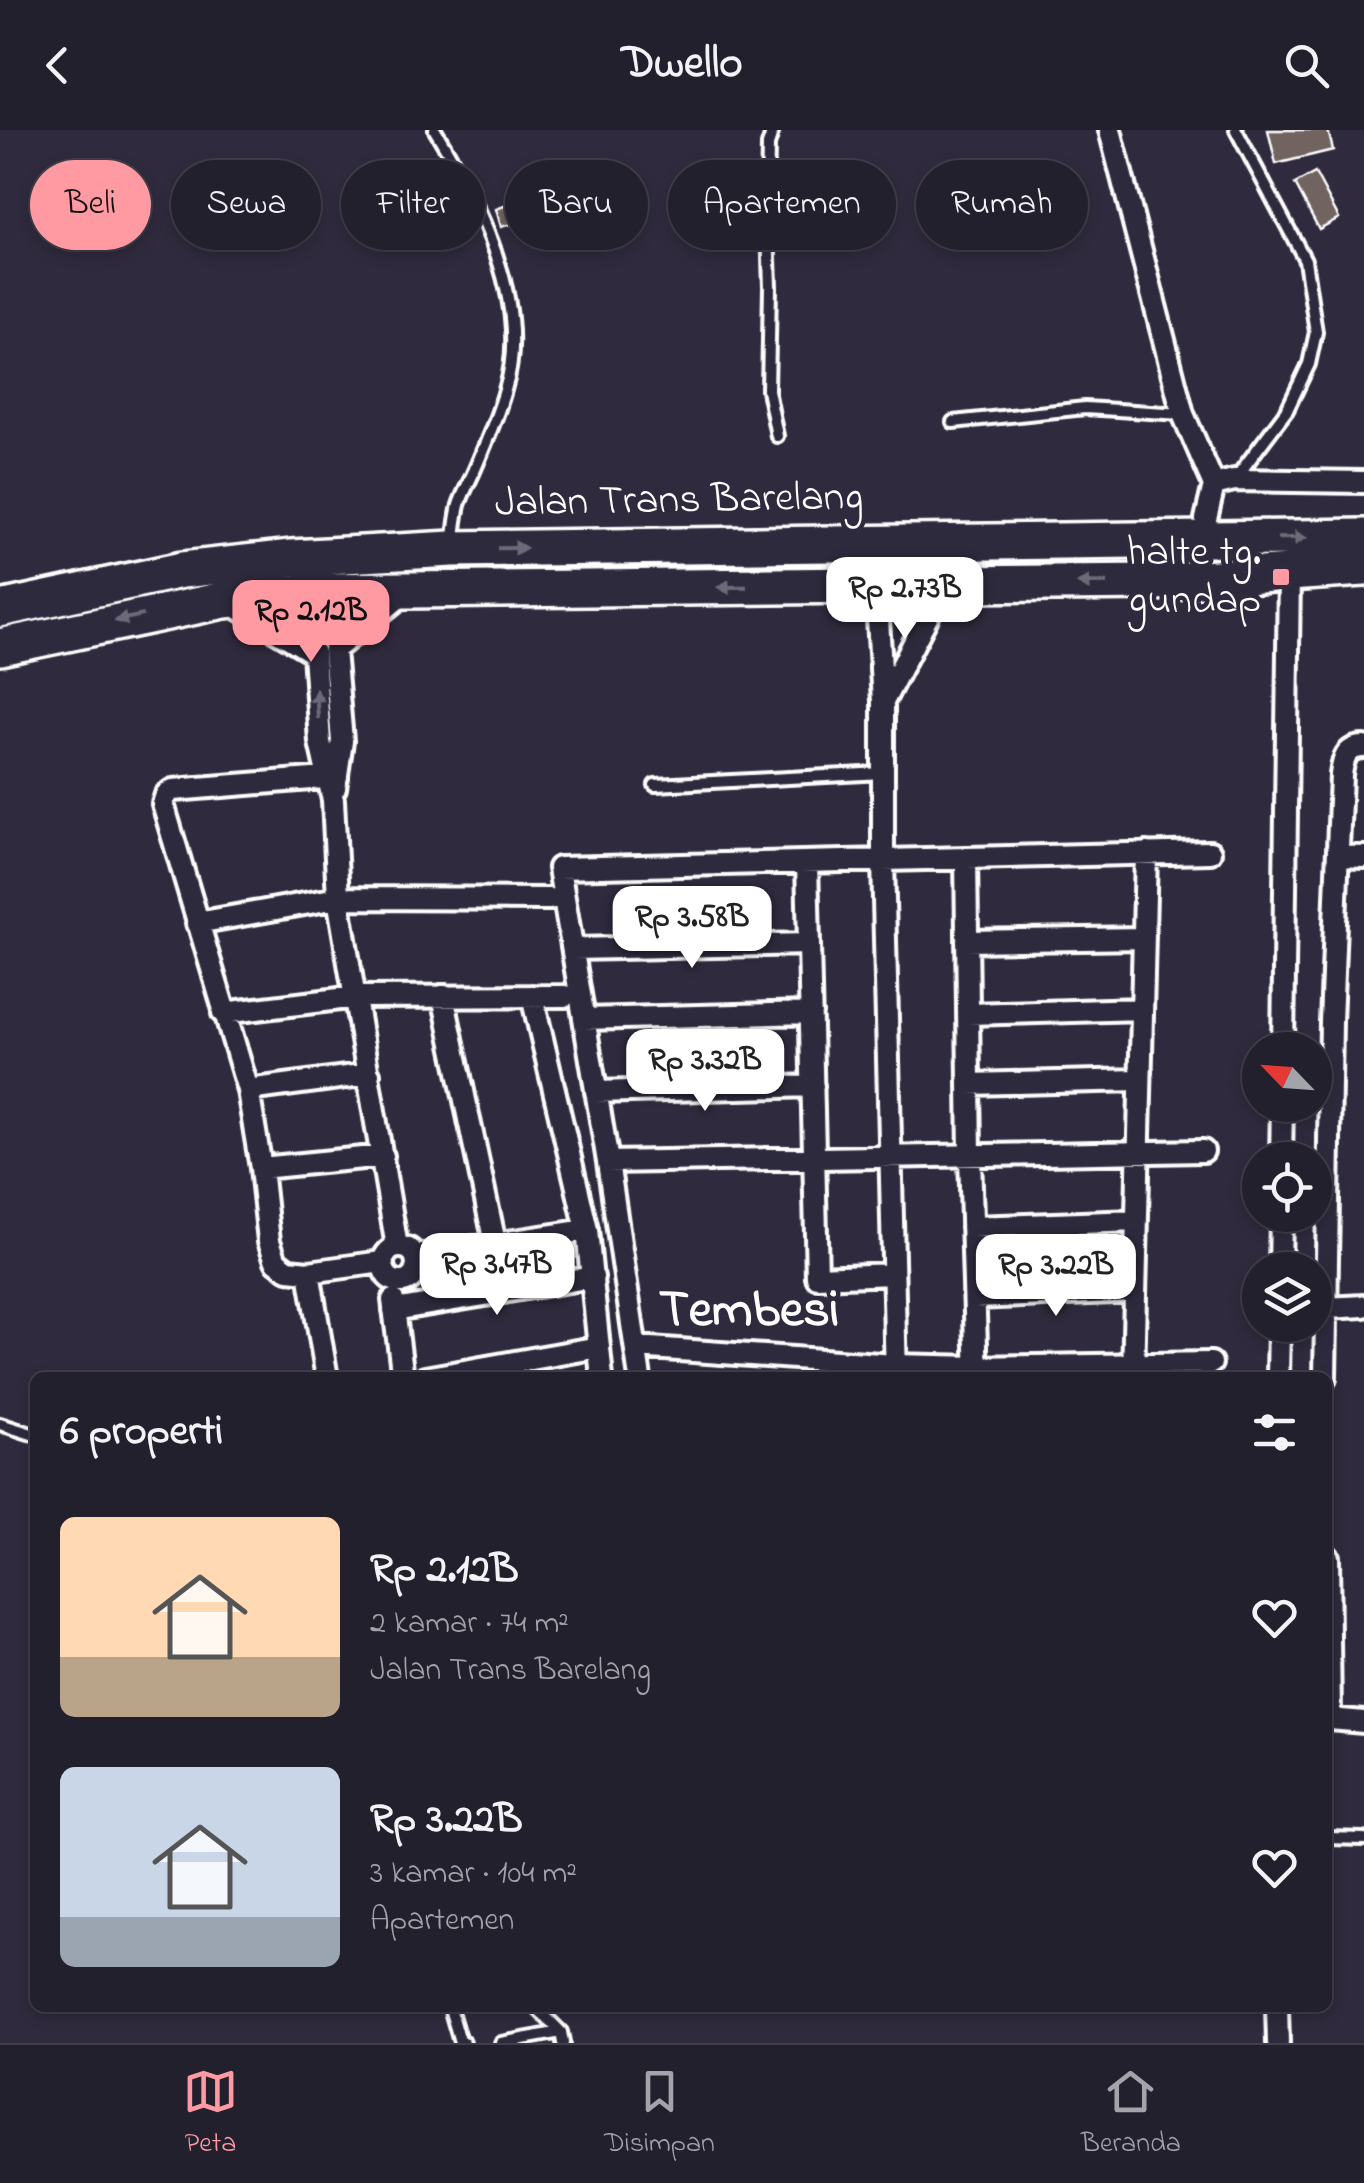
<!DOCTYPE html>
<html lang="id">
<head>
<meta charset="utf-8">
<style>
  body { margin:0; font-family:"Indie Flower",sans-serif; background:#2b2836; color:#f1f3f6; height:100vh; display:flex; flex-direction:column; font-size:38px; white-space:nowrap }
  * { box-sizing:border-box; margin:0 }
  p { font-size:32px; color:#a3a3aa }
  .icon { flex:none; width:55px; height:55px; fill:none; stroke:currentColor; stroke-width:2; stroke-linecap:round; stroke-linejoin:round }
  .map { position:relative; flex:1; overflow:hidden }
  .sheet { position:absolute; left:30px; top:1242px; width:1302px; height:640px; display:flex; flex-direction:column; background:#23202e; border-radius:15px; box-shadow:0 5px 15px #0003,0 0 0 2px #403e4a }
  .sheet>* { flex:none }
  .hud { position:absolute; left:30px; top:30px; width:1305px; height:90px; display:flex; gap:20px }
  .needle { width:65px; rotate:295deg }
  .fabs { position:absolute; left:1242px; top:902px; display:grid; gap:20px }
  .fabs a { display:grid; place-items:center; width:90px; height:90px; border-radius:50%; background:#23202e; box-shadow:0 5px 15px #0003,0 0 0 2px #403e4a; font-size:50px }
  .price { position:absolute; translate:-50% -85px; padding:0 22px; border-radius:20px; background:#fff; color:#222; font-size:32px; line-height:65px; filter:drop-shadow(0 2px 5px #0008) }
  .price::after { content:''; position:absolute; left:50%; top:60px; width:30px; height:22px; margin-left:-15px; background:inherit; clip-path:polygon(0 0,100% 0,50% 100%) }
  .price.active { background:#ff9aa2; color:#111 }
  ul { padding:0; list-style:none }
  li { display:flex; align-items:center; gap:30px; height:250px; padding:0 30px }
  li span { display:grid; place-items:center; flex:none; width:280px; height:200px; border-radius:15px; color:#555 }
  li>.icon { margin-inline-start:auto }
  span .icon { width:120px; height:120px; fill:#fffc; stroke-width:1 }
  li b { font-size:42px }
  h2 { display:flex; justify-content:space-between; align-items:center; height:120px; padding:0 30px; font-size:42px }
  .pill { padding:0 35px; border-radius:45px; background:#23202e; box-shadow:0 5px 15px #0003,0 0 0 2px #403e4a; font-size:35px; line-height:90px }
  .pill.active { background:#ff9aa2; color:#111 }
  header { display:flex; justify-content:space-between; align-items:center; height:130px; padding:0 30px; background:#23202e; font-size:45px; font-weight:700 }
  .tabs { display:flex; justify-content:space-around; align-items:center; height:140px; border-top:2px solid #403e4a; background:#23202e; font-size:28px; color:#a3a3aa }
  .tabs a { display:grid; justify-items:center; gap:5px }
  .tabs .active { color:#ff9aa2 }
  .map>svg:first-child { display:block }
  .building { fill:#71635f; stroke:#fff; stroke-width:2.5 }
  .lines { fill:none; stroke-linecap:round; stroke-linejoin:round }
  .lane-casing { stroke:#fff; stroke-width:18 }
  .street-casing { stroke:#fff; stroke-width:28 }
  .highway-casing { stroke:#fff; stroke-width:42 }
  .lane { stroke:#2f2a3d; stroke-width:10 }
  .street { stroke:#2f2a3d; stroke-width:20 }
  .highway { stroke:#2f2a3d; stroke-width:35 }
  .oneway { fill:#6d6a77 }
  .poi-dot { fill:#ff9aa2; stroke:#2f2a3d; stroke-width:4 }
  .labels { text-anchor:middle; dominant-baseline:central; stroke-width:9; stroke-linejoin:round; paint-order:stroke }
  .street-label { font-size:42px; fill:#fff; stroke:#2f2a3d }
  .poi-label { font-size:42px; fill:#fff; stroke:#2f2a3d; text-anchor:end }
  .district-label { font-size:52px; font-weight:bold; fill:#fff; stroke:#2f2a3d }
</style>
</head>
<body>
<header><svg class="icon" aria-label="back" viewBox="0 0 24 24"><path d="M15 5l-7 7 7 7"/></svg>Dwello<svg class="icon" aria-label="search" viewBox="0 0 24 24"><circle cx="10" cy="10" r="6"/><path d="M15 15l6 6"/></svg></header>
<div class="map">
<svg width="1364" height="1913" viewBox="0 0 1364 1913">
  <rect width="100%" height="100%" fill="#2f2a3d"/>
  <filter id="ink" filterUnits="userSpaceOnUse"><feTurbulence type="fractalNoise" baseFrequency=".01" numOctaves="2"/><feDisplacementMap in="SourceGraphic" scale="20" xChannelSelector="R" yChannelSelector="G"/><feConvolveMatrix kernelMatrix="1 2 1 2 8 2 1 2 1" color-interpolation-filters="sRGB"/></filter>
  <g filter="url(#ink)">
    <!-- building -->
    <path class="building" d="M1268 0H1328L1333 20 1276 34Z
      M1315 43 1339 88 1319 99 1295 54Z
      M510 74 515 93 501 97 496 79Z"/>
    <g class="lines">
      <defs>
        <path id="lane" d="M435 0C478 71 532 174 505 260 497 288 486 313 475 339 470 351 463 363 459 375 456 387 455 401 453 413
          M773 0 768 15 767 67 770 157 768 260 777 306
          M953 292 1085 278 1182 284
          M1235 349 1287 280 1309 234 1316 202 1305 130 1236 0
          M655 655 883 643
          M0 1294 35 1305
          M1328 1708 1364 1709
          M450 1878 460 1912 464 1913
          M537 1878 561 1902 563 1913
          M501 1913 561 1902"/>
        <path id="street" d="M1110 0 1183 284 1214 355 1206 389V409
          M1214 355 1234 350 1364 352
          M876 456 883 572V730L896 1248
          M230 473 314 523 320 612 333 670 338 768 397 1117
          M883 572 944 455
          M335 658 342 611 334 520 406 462
          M1338 726 1364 727
          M966 728 970 1026 977 1248
          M807 732 817 1147 893 1144
          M197 793 338 768 550 769
          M967 811 1144 808
          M573 819 809 814
          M443 866 495 1113
          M532 866 587 1100 602 1248
          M223 883 356 867 565 866
          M968 884 1142 879
          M584 889 811 883
          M1283 920 1289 443
          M969 954 1140 950
          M248 960 369 944
          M596 962 813 956
          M1281 1030 1282 975
          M608 1032 1203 1021
          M261 1038 383 1026
          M972 1097 1136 1091
          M416 1126 587 1100
          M1280 1140 1281 1085
          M309 1142 382 1132C386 1123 390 1117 400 1117 426 1117 420 1159 395 1151 386 1148 384 1141 382 1132
          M975 1168 1135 1161
          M393 1170 403 1248
          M1326 1178 1364 1176
          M394 1180 593 1147
          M636 1217 895 1235 977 1237 1211 1233
          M1133 1246 1146 723
          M327 1248 309 1142 288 1140 276 1131 269 1111 261 1038 248 960 163 674 166 665 173 660 337 647
          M425 1248 599 1217
          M640 1248 608 1032 559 738 1210 722
          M1278 1248 1279 1195
          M1325 1248 1331 892 1341 645C1343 629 1346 617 1364 617
          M1328 1427 1330 1589 1364 1592
          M1277 1878 1278 1913"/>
        <path id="highway" d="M0 479 182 440 291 428 452 419 1364 407
          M0 517 224 470 316 461 1155 452 1364 438"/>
      </defs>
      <!-- lane casing -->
      <use href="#lane" class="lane-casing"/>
      <!-- street casing -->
      <use href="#street" class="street-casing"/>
      <!-- highway casing -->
      <use href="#highway" class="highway-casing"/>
      <!-- lane -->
      <use href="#lane" class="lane"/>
      <!-- street -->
      <use href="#street" class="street"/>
      <!-- highway -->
      <use href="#highway" class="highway"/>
    </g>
    <!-- one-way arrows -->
    <defs><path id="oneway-solid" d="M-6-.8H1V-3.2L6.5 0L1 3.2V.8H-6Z" transform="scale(2.5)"/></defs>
    <g class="oneway">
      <use href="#oneway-solid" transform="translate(1292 408) rotate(-1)"/>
      <use href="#oneway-solid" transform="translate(512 418) rotate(-1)"/>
      <use href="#oneway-solid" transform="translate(1092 453) rotate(179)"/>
      <use href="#oneway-solid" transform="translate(732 457) rotate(179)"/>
      <use href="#oneway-solid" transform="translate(129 488) rotate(168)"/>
      <use href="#oneway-solid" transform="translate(317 574) rotate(-94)"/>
    </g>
  </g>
  <!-- markers -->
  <rect class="poi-dot" x="1271" y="437" width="20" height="20" rx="5"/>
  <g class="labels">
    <!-- street labels -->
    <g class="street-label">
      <text transform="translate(679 371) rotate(-1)">Jalan Trans Barelang</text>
    </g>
    <!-- poi labels -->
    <g class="poi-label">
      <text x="1261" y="423">halte tg.<tspan x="1261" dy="48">gundap</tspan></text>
    </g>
    <!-- district labels -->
    <g class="district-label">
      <text x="749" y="1182">Tembesi</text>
    </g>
  </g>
</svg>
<div class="fabs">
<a><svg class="needle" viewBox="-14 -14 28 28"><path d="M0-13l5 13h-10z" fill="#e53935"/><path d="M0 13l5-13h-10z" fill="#a3a3aa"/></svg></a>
<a><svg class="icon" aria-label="locate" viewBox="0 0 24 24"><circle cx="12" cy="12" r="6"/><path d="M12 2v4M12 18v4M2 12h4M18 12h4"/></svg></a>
<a><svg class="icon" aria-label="layers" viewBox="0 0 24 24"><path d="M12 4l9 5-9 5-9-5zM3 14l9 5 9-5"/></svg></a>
</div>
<b class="price" style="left:905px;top:512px">Rp 2.73B</b>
<b class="price active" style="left:311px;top:535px">Rp 2.12B</b>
<b class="price" style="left:692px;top:841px">Rp 3.58B</b>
<b class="price" style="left:705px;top:984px">Rp 3.32B</b>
<b class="price" style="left:497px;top:1188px">Rp 3.47B</b>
<b class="price" style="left:1056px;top:1189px">Rp 3.22B</b>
<div class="hud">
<a class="pill active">Beli</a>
<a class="pill">Sewa</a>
<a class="pill">Filter</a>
<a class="pill">Baru</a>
<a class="pill">Apartemen</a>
<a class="pill">Rumah</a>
</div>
<section class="sheet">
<h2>6 properti<svg class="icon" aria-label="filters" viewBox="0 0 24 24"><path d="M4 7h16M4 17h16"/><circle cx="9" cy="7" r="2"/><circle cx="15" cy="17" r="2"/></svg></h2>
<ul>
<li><span style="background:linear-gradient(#ffd9b3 70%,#b9a48a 0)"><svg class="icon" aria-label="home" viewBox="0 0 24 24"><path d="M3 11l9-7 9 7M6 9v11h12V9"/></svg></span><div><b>Rp 2.12B</b><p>2 kamar · 74 m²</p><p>Jalan Trans Barelang</p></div><svg class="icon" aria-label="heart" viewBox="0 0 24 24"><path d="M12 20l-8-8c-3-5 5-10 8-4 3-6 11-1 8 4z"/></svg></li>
<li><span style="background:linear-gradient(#c9d6e8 75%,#9aa5b1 0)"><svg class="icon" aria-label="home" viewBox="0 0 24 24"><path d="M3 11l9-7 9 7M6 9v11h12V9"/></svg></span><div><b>Rp 3.22B</b><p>3 kamar · 104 m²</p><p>Apartemen</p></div><svg class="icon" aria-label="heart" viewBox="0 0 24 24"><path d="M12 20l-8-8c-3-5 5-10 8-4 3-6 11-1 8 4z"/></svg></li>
</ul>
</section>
</div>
<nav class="tabs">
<a class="active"><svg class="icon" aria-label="map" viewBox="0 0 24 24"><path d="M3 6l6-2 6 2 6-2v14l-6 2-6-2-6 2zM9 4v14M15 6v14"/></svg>Peta</a>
<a><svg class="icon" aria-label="saved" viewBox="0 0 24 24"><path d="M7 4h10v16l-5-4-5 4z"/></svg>Disimpan</a>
<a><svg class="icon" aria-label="home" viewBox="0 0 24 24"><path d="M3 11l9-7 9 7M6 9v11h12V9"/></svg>Beranda</a>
</nav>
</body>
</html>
